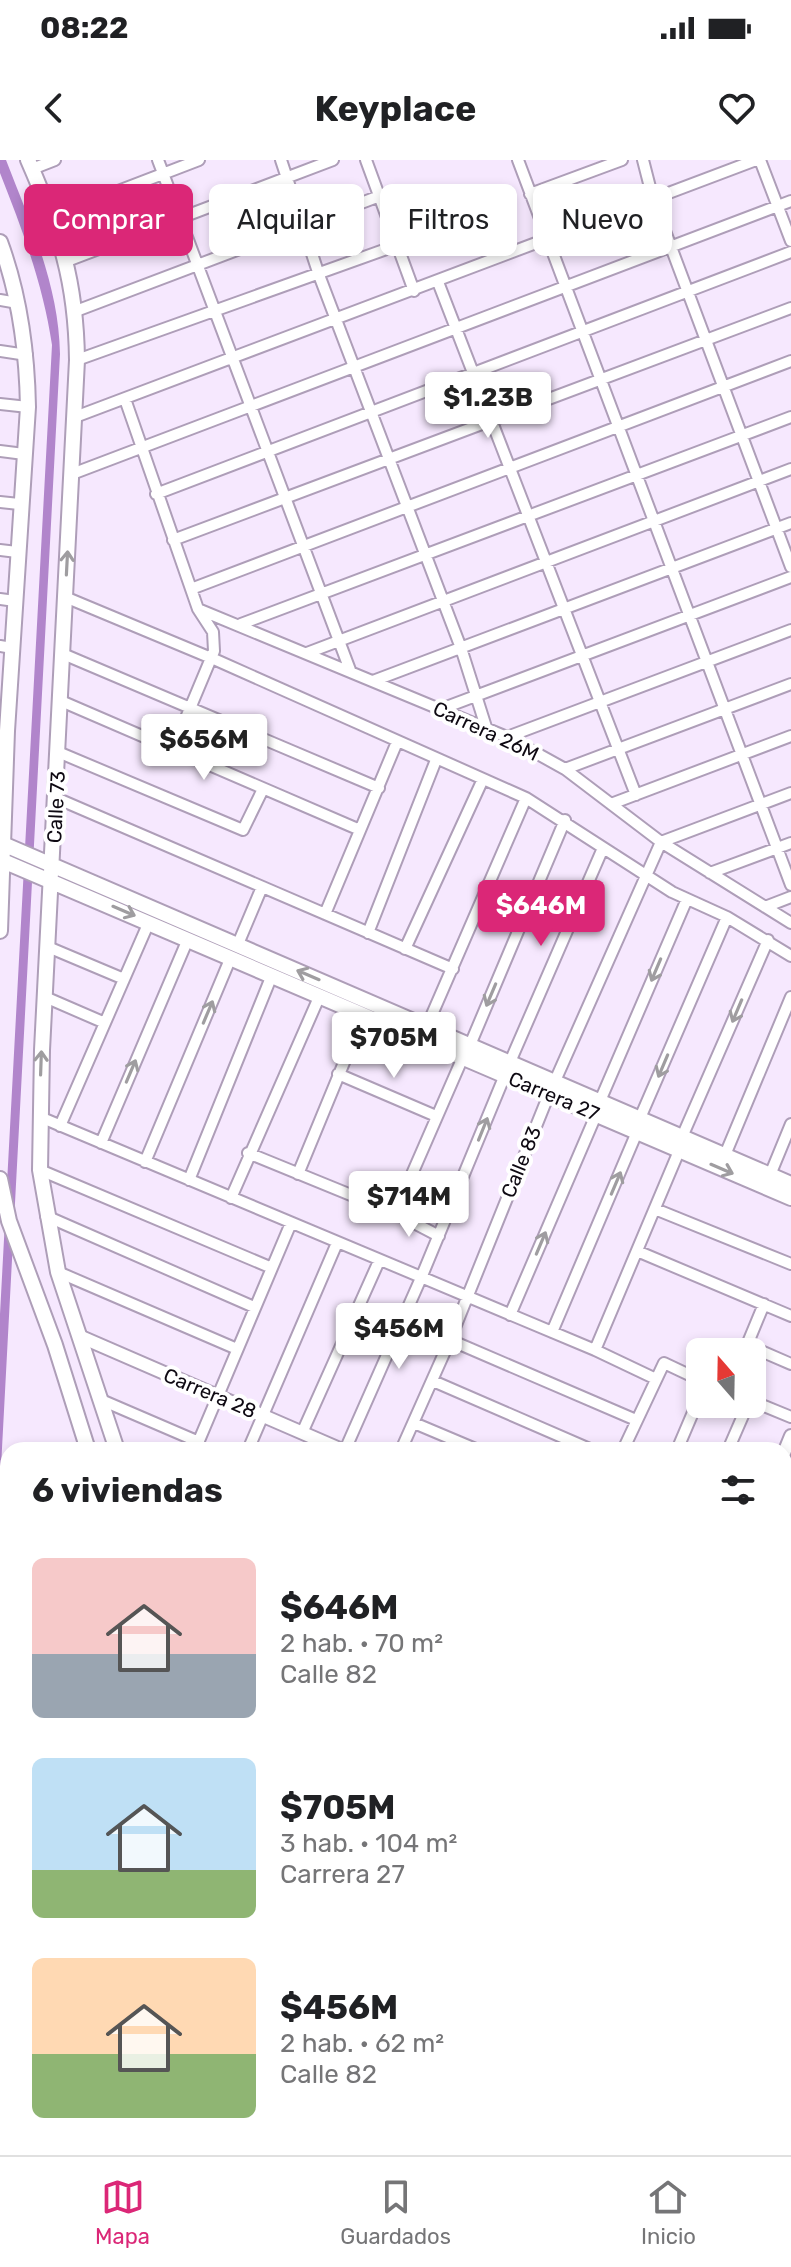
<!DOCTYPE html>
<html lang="es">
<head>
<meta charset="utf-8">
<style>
  body { margin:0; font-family:Rubik,sans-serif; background:#f2f2f2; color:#202124; height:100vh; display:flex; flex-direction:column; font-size:30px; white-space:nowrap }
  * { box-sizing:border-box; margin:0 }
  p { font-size:26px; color:#757577 }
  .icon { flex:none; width:44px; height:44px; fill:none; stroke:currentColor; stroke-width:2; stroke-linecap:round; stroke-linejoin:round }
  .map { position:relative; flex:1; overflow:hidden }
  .panel { position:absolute; left:0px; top:1282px; width:792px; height:714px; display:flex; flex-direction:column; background:#fff; border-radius:24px 24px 0 0; box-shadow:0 4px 12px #0003 }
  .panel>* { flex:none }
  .banner { position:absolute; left:24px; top:24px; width:744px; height:72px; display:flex; gap:16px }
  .needle { width:52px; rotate:340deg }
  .fabs { position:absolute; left:686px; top:1178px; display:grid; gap:16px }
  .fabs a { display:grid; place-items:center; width:80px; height:80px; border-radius:12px; background:#fff; box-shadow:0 4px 12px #0003; font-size:40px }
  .price { position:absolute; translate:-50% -68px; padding:0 18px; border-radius:8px; background:#fff; color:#222; font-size:26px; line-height:52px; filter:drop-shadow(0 2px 4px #0008) }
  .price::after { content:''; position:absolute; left:50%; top:48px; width:24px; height:18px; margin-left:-12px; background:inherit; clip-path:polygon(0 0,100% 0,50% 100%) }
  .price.active { background:#db2777; color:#fff }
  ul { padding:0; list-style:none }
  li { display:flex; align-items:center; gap:24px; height:200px; padding:0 32px }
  li span { display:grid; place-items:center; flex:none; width:224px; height:160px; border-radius:12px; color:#555 }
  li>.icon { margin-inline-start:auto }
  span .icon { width:96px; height:96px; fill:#fffc; stroke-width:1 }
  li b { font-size:34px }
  h2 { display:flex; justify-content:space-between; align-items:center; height:96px; padding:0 32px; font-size:34px }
  .pill { padding:0 28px; border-radius:12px; background:#fff; box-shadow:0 4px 12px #0003; font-size:28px; line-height:72px }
  .pill.active { background:#db2777; color:#fff }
  .status { display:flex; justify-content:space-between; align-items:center; height:56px; padding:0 40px; background:#fff; direction:ltr }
  .status svg { height:22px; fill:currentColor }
  header { display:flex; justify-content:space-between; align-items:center; height:104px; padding:0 32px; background:#fff; font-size:36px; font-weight:700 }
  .tabs { display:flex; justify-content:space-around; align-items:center; height:112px; border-top:2px solid #e0e0e0; background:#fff; font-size:22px; color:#757577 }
  .tabs a { display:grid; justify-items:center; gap:4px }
  .tabs .active { color:#db2777 }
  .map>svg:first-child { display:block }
  .water { fill:#b185cb }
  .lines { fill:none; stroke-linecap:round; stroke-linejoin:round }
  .stream { stroke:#b185cb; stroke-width:3 }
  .minor-casing { stroke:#ae9eb8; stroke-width:14 }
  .tertiary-casing { stroke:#ae9eb8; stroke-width:16 }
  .secondary-casing { stroke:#ae9eb8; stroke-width:18 }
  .minor { stroke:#fff; stroke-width:10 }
  .tertiary { stroke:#fff; stroke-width:12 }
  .secondary { stroke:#fff; stroke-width:14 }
  .oneway { stroke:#9f9da0 }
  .labels { text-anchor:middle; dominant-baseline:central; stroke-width:8; stroke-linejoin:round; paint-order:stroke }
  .street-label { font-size:20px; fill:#0e0912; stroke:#fff }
</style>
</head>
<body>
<div class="status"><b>08:22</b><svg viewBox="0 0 49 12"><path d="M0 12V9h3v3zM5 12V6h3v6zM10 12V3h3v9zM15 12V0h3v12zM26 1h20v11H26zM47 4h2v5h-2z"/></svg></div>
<header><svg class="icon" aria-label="back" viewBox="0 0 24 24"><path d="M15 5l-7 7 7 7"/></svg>Keyplace<svg class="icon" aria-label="heart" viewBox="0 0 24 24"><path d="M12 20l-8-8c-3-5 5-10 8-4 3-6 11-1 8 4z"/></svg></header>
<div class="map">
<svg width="791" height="1995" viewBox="0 0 791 1995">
  <rect width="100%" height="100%" fill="#f6e8fe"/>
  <!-- water -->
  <path class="water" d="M0 0H6C30 62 59 126 60 194L0 1326V1154L52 185C43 124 22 69 0 13Z"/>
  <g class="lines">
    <!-- stream -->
    <path class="stream" d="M784 1775 791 1784"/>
    <defs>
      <path id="minor" d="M158 0 350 510
        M281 0 319 115 461 488 486 567
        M366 0 414 131
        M518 0 791 725
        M643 0 653 39 791 407
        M760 0 791 81
        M32 9 55 0
        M530 34 622 0
        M53 56 199 0
        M67 101 333 0
        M438 122 636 635
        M0 140 18 143
        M76 151 377 37
        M0 191 27 195
        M77 200 434 72
        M125 239 198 449 213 472 214 491 173 589
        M0 244 28 247
        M75 257 756 0
        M0 291 24 294
        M72 314 791 41
        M156 334 791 92
        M0 342 19 344
        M173 380 791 148
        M0 390 17 392
        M191 429 791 201
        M65 437 216 500 526 638 672 732 727 757 791 796
        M0 439 15 441
        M198 449 507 577 565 609 661 682 791 763
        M241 464 791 257
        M0 486 12 488
        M307 493 791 309
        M63 494 379 628
        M373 521 791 363
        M61 541 360 670
        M441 549 791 417
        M507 577 791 470
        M58 592 243 670 263 629
        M565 609 791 524
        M56 638 453 809
        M611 644 791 576
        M710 713 791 683
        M765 747 791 737
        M325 754 397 582
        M368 773 436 600
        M238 784 262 727
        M48 787 124 819
        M405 789 483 619
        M45 837 105 863
        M427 866 526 638
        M470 885 565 660
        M510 902 603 688
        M338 914 436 956
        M555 921 661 682 791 633
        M600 941 687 739
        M40 957 595 1190 656 1219
        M640 958 727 757
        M60 966 149 762
        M682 977 768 780
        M101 983 188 779
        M248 993 395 1053 439 1076
        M725 995 791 837
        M145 1002 231 797
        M40 1010 272 1108
        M298 1014 364 854
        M770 1015 791 964
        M189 1020 272 815
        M231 1038 320 835
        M655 1049 791 1104
        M395 1053 463 897
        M46 1056 254 1147
        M637 1091 791 1156
        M58 1112 237 1189
        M764 1144 747 1185 791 1204
        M510 1155 596 955
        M552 1172 637 972
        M450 1180 636 1260
        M595 1190 679 991
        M433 1221 592 1290
        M99 1239 199 1282
        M752 1241 791 1257
        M414 1263 478 1290
        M302 1273 379 1101
        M195 1290 291 1063
        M248 1290 337 1083
        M345 1290 421 1118 505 915
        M401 1290 450 1180 549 934
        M623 1290 664 1203 700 1220
        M677 1290 700 1236
        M728 1290 748 1244
        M784 1493 791 1477
        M0 1607 8 1591
        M784 1617 791 1599
        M0 1676 8 1680
        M0 1721 8 1704
        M784 1745 791 1747
        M0 1829 8 1813
        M0 1947 8 1930
        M0 1955 8 1959
        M347 1988 361 1995
        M629 1988 645 1995
        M22 1995 25 1988
        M145 1995 148 1988
        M197 1995 200 1988
        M244 1995 247 1988
        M296 1995 299 1988
        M400 1995 404 1988
        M456 1995 459 1988
        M504 1995 508 1988
        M552 1995 556 1988
        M604 1995 608 1988
        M656 1995 660 1988"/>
      <path id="tertiary" d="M79 1176 342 1290
        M784 1293 791 1276
        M784 1351 791 1335
        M784 1481 791 1484
        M0 1516 8 1518
        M0 1537 8 1540
        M784 1841 791 1846
        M784 1902 791 1897
        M741 1995 744 1988
        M759 1995 761 1988"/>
      <path id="secondary" d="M28 0C60 73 76 120 77 200L42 890 40 1010 58 1112 117 1290
        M0 82C20 136 27 190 28 247L7 571 0 771
        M3 684 791 1024
        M3 701 791 1038
        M0 1019 9 1061 55 1185 88 1290
        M78 1995 81 1988
        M110 1995 114 1988"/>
    </defs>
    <!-- minor casing -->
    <use href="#minor" class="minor-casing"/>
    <!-- tertiary casing -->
    <use href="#tertiary" class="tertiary-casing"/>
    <!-- secondary casing -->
    <use href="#secondary" class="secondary-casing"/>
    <!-- minor -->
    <use href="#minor" class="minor"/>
    <!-- tertiary -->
    <use href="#tertiary" class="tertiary"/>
    <!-- secondary -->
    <use href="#secondary" class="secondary"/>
  </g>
  <!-- one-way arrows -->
  <defs><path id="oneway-shaft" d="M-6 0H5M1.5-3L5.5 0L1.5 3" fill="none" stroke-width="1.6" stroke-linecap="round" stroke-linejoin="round" transform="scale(2)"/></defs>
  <g class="oneway">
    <use href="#oneway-shaft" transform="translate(67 403) rotate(-87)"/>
    <use href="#oneway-shaft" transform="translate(124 751) rotate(23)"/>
    <use href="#oneway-shaft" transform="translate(656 810) rotate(113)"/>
    <use href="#oneway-shaft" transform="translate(308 815) rotate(-157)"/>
    <use href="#oneway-shaft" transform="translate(491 835) rotate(113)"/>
    <use href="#oneway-shaft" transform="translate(737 851) rotate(113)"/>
    <use href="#oneway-shaft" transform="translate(208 852) rotate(-67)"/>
    <use href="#oneway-shaft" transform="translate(41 903) rotate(-88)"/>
    <use href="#oneway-shaft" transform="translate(663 906) rotate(113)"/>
    <use href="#oneway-shaft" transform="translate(131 911) rotate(-67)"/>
    <use href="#oneway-shaft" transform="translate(483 969) rotate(-68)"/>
    <use href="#oneway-shaft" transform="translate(722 1009) rotate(23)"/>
    <use href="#oneway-shaft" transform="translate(616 1023) rotate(-67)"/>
    <use href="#oneway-shaft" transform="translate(541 1083) rotate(-67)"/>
  </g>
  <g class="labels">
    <!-- street labels -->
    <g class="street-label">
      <text transform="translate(486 571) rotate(25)">Carrera 26M</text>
      <text transform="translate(56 647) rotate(-87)">Calle 73</text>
      <text transform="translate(554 936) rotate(23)">Carrera 27</text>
      <text transform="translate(521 1002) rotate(-68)">Calle 83</text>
      <text transform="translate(210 1233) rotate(23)">Carrera 28</text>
    </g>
  </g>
</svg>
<div class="fabs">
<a><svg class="needle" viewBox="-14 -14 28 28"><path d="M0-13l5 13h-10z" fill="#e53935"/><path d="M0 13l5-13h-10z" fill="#757577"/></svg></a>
</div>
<b class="price" style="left:488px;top:280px">$1.23B</b>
<b class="price" style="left:204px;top:622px">$656M</b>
<b class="price active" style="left:541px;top:788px">$646M</b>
<b class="price" style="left:394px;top:920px">$705M</b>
<b class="price" style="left:409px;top:1079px">$714M</b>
<b class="price" style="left:399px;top:1211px">$456M</b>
<div class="banner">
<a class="pill active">Comprar</a>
<a class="pill">Alquilar</a>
<a class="pill">Filtros</a>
<a class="pill">Nuevo</a>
</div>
<section class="panel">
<h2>6 viviendas<svg class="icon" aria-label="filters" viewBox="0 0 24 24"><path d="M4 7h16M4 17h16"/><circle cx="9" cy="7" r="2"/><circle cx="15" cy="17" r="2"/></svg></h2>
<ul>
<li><span style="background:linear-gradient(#f6c9c9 60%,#9aa5b1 0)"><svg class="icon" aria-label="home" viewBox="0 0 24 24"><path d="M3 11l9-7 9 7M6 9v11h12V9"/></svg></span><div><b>$646M</b><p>2 hab. · 70 m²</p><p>Calle 82</p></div></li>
<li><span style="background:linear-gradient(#bfe0f5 70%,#8fb573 0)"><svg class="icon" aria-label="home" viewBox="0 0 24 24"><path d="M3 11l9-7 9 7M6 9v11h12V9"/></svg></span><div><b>$705M</b><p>3 hab. · 104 m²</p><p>Carrera 27</p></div></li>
<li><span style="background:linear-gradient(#ffd9b3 60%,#8fb573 0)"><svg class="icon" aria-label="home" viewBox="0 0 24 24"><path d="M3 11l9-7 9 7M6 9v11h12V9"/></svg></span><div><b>$456M</b><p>2 hab. · 62 m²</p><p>Calle 82</p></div></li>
</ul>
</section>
</div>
<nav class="tabs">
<a class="active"><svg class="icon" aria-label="map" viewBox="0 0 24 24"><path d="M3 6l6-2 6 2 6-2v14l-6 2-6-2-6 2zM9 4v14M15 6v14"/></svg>Mapa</a>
<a><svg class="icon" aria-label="saved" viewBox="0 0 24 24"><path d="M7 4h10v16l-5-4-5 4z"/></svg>Guardados</a>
<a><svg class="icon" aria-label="home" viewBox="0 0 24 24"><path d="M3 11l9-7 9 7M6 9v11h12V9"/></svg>Inicio</a>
</nav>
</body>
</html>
